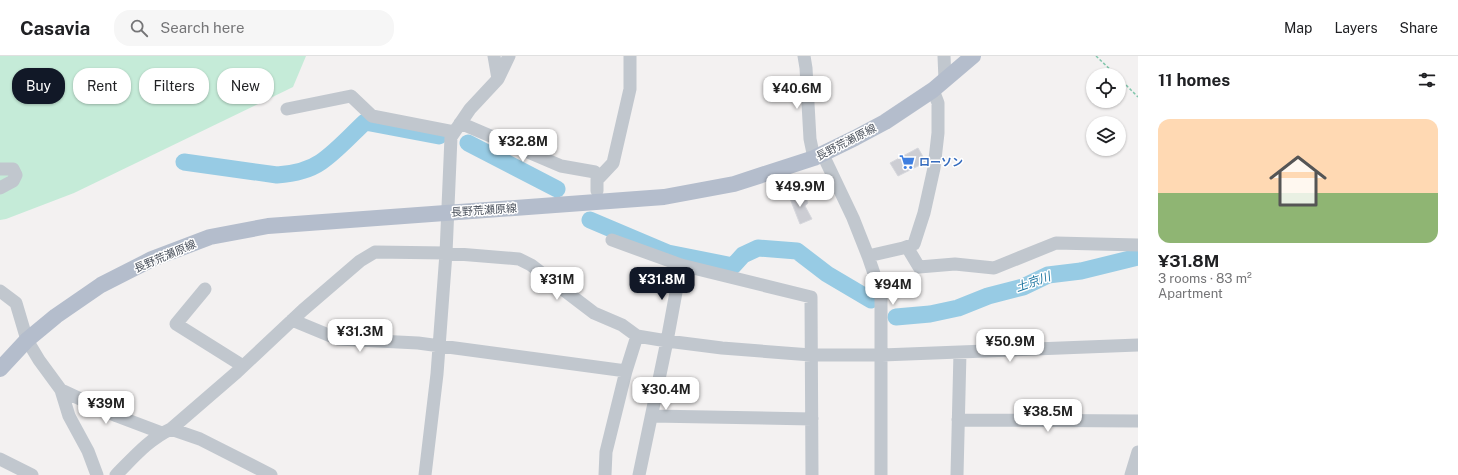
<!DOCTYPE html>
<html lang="en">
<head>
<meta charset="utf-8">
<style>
  body { margin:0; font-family:"Public Sans","Noto Sans JP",sans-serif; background:#f6f6f6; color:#202124; height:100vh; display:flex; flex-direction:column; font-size:15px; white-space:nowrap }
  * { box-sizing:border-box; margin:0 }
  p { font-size:13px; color:#757577 }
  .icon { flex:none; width:22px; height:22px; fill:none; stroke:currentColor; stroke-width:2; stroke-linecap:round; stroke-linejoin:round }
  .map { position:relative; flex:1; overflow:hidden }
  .sheet { display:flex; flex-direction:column; background:#fff; width:320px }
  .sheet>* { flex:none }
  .hud { position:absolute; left:12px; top:12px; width:380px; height:36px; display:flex; gap:8px }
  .tools { position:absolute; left:1086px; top:12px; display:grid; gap:8px }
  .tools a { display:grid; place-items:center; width:40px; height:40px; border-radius:50%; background:#fff; box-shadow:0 1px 3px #0004; font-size:20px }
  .price { position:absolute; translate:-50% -34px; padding:0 9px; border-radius:8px; background:#fff; color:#222; font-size:13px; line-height:26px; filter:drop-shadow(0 1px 2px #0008) }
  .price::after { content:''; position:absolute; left:50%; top:24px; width:12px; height:9px; margin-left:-6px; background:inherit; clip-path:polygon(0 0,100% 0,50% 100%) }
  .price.active { background:#111827; color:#fff }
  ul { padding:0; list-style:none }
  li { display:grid; align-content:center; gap:8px; height:212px; padding:0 20px }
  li+li { border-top:1px solid #e0e0e0 }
  li span { display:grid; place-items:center; height:124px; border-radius:12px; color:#555 }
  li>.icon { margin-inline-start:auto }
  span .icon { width:72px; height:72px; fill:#fffc; stroke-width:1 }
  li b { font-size:17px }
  h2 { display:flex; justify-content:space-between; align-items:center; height:48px; padding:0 20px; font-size:17px }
  .chip { padding:0 14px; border-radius:16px; background:#fff; box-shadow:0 1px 3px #0004; font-size:14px; line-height:36px }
  .chip.active { background:#111827; color:#fff }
  header { display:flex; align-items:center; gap:24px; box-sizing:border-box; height:56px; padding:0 20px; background:#fff; border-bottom:1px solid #e0e0e0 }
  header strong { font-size:19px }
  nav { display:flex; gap:22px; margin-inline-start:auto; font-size:14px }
  .search { width:280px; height:36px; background:#f6f6f6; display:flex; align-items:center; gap:10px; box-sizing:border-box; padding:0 14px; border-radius:16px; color:#757577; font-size:15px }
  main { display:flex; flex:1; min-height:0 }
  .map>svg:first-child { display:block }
  .green { fill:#c5ebd8 }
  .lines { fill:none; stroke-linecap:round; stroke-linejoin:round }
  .river { stroke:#97cbe4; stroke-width:17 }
  .building { fill:#cccdd3; stroke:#d6d7dc }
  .path { stroke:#80c6ac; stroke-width:1.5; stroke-dasharray:3 2; stroke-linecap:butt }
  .minor { stroke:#c1c7ce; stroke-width:13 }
  .major { stroke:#b4bdcc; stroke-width:16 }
  .labels { text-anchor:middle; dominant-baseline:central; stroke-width:3; stroke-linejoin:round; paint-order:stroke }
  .street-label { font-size:11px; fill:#4b525d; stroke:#fff }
  .shop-label { font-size:11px; font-weight:bold; fill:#366cbe; stroke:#fff; text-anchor:start }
  .water-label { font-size:12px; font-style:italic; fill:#1b749f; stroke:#fff }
</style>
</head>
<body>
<header>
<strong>Casavia</strong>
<div class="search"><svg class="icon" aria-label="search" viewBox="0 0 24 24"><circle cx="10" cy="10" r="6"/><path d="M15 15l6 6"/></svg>Search here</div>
<nav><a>Map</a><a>Layers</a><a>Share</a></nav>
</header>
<main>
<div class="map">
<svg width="1138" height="419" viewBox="0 0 1138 419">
  <rect width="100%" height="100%" fill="#f3f1f1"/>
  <!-- green -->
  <path class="green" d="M0 0H306L293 31 74 137 6 163 0 164Z"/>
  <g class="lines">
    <!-- river -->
    <path class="river" d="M468 87 557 133
      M184 106 277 119C292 118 308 115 321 106 337 95 351 79 365 66L439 80
      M590 164 668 197 733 210 743 199 758 192 797 195 827 218 871 244
      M896 261 930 258 958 252 988 240 1023 231 1048 219 1081 215 1138 201"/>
  </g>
  <!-- building -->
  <path class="building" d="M918 92 926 106 898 120 890 107Z
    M799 135 802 143 806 142 808 147 805 150 812 163 800 168 789 140Z"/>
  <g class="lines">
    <!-- path -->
    <path class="path" d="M1096 0 1116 19
      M1119 22 1138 41"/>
    <!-- minor -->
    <path class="minor" d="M494 0 498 23
      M804 0 806 12 810 83 814 102
      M944 0 945 24
      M287 53 351 40 372 60 454 76
      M460 67 561 110 595 116 600 121
      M823 99 853 162 868 200 881 238V419
      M0 113H13L16 119 13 125 0 132
      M597 135V124L613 107 630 33V0
      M612 184 681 209 811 241 812 419
      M907 191 919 211 955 208 994 212 1056 187 1138 189
      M868 200 903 192 914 188 924 157 934 112 938 77V47L933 34
      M205 233 176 268 243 310
      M0 235 16 247 27 284 39 304 61 334 69 360 88 395 97 419
      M292 264 338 283 418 287 626 315 637 280
      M61 334 117 360 162 377
      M652 360 812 363
      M958 364 1138 365
      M171 373 200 383 271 419
      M0 403 32 419
      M116 419C133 402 149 383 171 373L237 316 303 254 360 205 375 196 446 197 519 203 531 209 594 257 622 269 637 280 667 285 722 292 811 299H882L1138 289
      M425 419 437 318 446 197 451 81 470 53 498 23 509 0
      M605 419 606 396 626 315
      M639 419 667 285 681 209
      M957 419 960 296
      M1131 419 1138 396"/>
    <!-- major -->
    <path class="major" d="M0 313 27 284 56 260 101 229 152 203 210 181 268 170 664 141 734 128 814 102 855 82 885 66 933 34 973 0"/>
  </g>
  <!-- icons -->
  <defs>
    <symbol id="supermarket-bare" viewBox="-9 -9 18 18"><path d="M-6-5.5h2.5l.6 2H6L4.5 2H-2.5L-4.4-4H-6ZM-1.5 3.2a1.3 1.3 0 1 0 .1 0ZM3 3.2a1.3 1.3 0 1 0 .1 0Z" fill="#3f7fe0" stroke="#fff" stroke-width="2.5" paint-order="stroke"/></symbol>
  </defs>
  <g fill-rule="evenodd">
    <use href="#supermarket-bare" x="896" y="95" width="22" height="22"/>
  </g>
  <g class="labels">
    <!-- street labels -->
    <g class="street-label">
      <text transform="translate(846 86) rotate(-27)">長野荒瀬原線</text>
      <text transform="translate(484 154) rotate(-4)">長野荒瀬原線</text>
      <text transform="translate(165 200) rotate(-23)">長野荒瀬原線</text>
    </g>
    <!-- shop labels -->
    <g class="shop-label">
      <text x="919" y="106">ローソン</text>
    </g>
    <!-- water labels -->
    <g class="water-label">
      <text transform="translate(1033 226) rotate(-19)">土京川</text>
    </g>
  </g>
</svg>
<div class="tools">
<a><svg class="icon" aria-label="locate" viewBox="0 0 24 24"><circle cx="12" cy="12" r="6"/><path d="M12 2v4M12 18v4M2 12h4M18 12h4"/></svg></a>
<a><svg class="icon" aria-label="layers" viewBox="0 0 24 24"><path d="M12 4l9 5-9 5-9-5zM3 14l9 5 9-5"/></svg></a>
</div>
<b class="price" style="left:797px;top:54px">¥40.6M</b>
<b class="price" style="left:523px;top:107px">¥32.8M</b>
<b class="price" style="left:800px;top:152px">¥49.9M</b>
<b class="price" style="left:557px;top:245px">¥31M</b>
<b class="price active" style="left:662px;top:245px">¥31.8M</b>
<b class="price" style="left:893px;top:250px">¥94M</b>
<b class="price" style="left:360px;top:297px">¥31.3M</b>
<b class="price" style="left:1010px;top:307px">¥50.9M</b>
<b class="price" style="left:666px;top:355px">¥30.4M</b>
<b class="price" style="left:106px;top:369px">¥39M</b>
<b class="price" style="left:1048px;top:377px">¥38.5M</b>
<div class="hud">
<a class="chip active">Buy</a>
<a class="chip">Rent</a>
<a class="chip">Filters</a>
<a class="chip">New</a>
</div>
</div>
<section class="sheet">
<h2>11 homes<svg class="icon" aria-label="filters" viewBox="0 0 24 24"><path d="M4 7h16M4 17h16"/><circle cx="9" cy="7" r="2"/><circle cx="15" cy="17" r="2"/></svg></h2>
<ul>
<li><span style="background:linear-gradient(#ffd9b3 60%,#8fb573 0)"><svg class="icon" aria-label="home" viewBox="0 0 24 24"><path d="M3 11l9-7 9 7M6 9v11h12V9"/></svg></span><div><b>¥31.8M</b><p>3 rooms · 83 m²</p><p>Apartment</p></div></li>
</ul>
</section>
</main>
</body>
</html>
